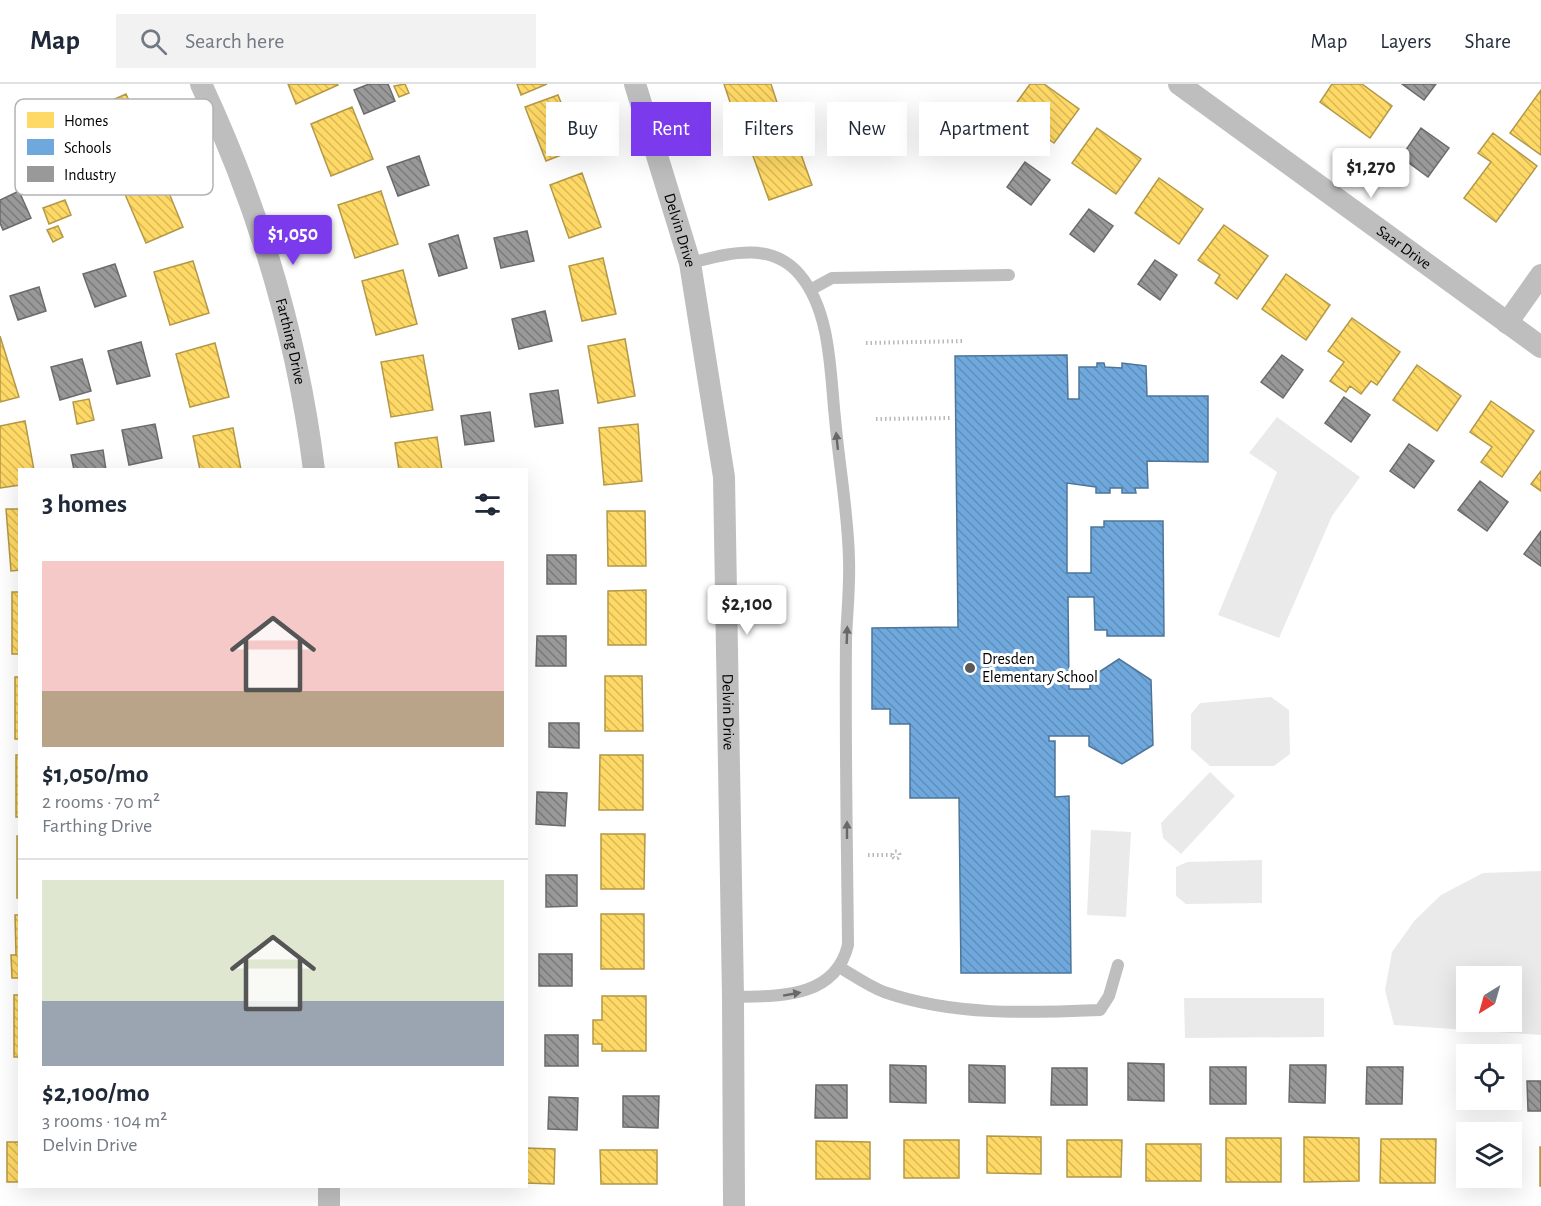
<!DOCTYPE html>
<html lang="en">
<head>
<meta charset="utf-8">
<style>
  body { margin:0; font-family:"Alegreya Sans",sans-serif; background:#f2f2f3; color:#1f2937; height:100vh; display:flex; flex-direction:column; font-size:22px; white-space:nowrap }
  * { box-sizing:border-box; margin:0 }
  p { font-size:20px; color:#747a83 }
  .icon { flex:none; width:33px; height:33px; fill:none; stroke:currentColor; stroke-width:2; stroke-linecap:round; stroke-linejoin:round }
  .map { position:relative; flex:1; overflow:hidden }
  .panel { position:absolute; left:18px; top:384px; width:510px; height:720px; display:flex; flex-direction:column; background:#fff; border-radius:0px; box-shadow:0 6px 24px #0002 }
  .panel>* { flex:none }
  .hud { position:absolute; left:546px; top:18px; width:570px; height:54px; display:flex; gap:12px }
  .needle { width:39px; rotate:217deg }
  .tools { position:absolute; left:1456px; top:882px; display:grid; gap:12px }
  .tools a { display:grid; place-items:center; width:66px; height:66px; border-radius:0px; background:#fff; box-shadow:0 6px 24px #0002; font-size:30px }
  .price { position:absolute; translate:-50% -51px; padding:0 14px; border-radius:6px; background:#fff; color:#222; font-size:20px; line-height:39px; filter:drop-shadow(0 2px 3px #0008) }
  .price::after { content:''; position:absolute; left:50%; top:36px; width:18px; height:14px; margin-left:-9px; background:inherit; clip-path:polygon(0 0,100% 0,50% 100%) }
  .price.selected { background:#7c3aed; color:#fff }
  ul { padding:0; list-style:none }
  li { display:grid; align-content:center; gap:12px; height:318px; padding:0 24px }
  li+li { border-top:2px solid #e0e1e3 }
  li span { display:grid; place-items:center; height:186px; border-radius:0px; color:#555 }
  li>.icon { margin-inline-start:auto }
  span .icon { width:108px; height:108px; fill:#fffc; stroke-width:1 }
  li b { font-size:26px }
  h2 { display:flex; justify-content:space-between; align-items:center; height:72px; padding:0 24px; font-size:26px }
  .pill { padding:0 21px; border-radius:0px; background:#fff; box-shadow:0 6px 24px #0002; font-size:21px; line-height:54px }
  .pill.selected { background:#7c3aed; color:#fff }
  header { display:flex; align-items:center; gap:36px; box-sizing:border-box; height:84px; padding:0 30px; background:#fff; border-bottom:2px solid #e0e1e3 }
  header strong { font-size:28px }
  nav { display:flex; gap:33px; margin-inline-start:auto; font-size:21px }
  .search { width:420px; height:54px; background:#f2f2f3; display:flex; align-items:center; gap:15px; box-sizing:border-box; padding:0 21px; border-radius:0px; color:#747a83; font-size:22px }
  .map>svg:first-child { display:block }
  .green { fill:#eaeaea; fill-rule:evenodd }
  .homes { fill:url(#homes-back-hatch); stroke:#b29847; stroke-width:1.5 }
  .schools { fill:url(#schools-back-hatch); stroke:#4e769a; stroke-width:1.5 }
  .industry { fill:url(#industry-back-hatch); stroke:#6b6b6b; stroke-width:1.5 }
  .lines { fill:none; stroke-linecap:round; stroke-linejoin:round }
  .path { stroke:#b8b8b8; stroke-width:4; stroke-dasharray:1.5 3; stroke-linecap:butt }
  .lane { stroke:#bebebe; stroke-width:12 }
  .street { stroke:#bebebe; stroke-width:22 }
  .oneway { fill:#686868 }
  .poi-dot { fill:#595959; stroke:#fff; stroke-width:2 }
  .labels { text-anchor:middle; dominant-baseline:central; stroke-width:6; stroke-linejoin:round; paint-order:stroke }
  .street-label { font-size:16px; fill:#000; stroke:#fff }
  .poi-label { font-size:16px; fill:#000; stroke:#fff; text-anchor:start }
  .key { fill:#fff; stroke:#b2b2b2; stroke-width:1.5 }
  .key-label { font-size:16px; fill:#000 }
</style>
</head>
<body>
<header>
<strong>Map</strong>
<div class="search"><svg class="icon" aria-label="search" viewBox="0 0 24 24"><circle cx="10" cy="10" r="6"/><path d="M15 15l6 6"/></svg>Search here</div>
<nav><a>Map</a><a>Layers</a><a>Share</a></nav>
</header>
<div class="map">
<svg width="1541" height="1122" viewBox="0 0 1541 1122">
  <defs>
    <pattern id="homes-back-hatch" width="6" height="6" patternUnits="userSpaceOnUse" patternTransform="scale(1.5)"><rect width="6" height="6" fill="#ffd966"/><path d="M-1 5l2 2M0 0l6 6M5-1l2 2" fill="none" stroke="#d9b857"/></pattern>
    <pattern id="schools-back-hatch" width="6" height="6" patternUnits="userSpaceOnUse" patternTransform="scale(1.5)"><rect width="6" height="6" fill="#6fa8dc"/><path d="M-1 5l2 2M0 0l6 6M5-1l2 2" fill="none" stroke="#5e8fbb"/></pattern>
    <pattern id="industry-back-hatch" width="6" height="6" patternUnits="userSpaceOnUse" patternTransform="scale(1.5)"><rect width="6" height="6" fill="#999"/><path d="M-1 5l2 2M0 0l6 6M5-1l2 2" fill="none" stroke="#7a7a7a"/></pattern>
  </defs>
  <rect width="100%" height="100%" fill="#fff"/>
  <!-- green -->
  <path class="green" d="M1277 333 1360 393 1332 432 1279 554 1218 531 1277 388 1249 369Z
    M1271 613 1289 626 1290 670 1274 682H1210L1191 665V630L1200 619Z
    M1210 688 1235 712 1181 770 1163 754 1161 739Z
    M1091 746 1131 748 1126 833 1087 831Z
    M1262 776V819L1186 820 1176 812V783L1187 778Z
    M1541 787V951L1394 941 1385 906 1392 868 1415 836 1441 811 1483 789ZM1467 892H1512V938H1467Z
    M1184 914H1324V953L1185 954Z"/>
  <!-- homes -->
  <path class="homes" d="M288 0H337L338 1 296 20Z
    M405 0 409 9 399 13 394 2Z
    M517 0H547L521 11Z
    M724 0H771L783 37 741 51Z
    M1030 0H1044L1079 25 1054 59 1010 28Z
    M1332 0H1362L1392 22 1370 54 1320 18Z
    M1541 6V71L1510 49Z
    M126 10 149 61 111 78 88 27Z
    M558 11 579 64 546 77 525 23Z
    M352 23 373 75 331 92 311 40Z
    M1097 44 1141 75 1116 110 1072 79Z
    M792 45 812 101 769 116 749 61Z
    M949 47 962 58 954 69 940 59Z
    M1493 49 1537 82 1496 138 1464 114 1491 78 1478 69Z
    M582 89 601 143 569 154 550 101Z
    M162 92 183 143 146 159 124 108Z
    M1159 94 1203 125 1179 160 1135 129Z
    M381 107 398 160 355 174 338 121Z
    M65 116 71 131 49 140 43 124Z
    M1224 141 1268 172 1237 215 1215 199 1220 191 1198 176Z
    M58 142 63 153 53 158 47 146Z
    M603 174 616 230 582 237 569 182Z
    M193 177 209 229 170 241 154 188Z
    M403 186 417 240 376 251 362 197Z
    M1286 190 1330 221 1306 256 1262 225Z
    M1352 234 1400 268 1377 301 1371 297 1361 310 1350 302 1346 308 1330 297 1344 278 1328 267Z
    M0 252 19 313 0 318Z
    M625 255 635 312 598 319 588 262Z
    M215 259 229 313 190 323 176 270Z
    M423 271 433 326 391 333 381 278Z
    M1417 281 1461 312 1437 347 1393 316Z
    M89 315 94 336 77 340 73 318Z
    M1491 317 1534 347 1502 393 1481 378 1492 363 1470 348Z
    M25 337 34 386H20V401L0 404V342Z
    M638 340 642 397 604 401 599 344Z
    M233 344 241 386H200L193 352Z
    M437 353 442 386H399L395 359Z
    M1541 387V407L1531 400Z
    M6 425H20V486L11 487Z
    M607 427H645L646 482H608Z
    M646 506V561H608V507Z
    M12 508H20V570H12Z
    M605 592H642L643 647H605Z
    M15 593H20V655H15Z
    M16 671H20V733H16Z
    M600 671H643V726H599Z
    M601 750H645L644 805H601Z
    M17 752H20V814H17Z
    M601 830H644V885H601Z
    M15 831H20V894H12L11 871H16Z
    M14 911H20V973H14Z
    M602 912H646V967H602V960H593V936H602Z
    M1460 1049H1467V1094H1512V1049H1515V1100H1460Z
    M987 1052 1041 1053V1090L987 1089Z
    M1304 1053 1359 1054V1097L1304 1098Z
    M1226 1054H1281V1098H1226Z
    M1381 1055H1436L1435 1099H1380Z
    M904 1056H959V1094H904Z
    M1067 1056H1122L1121 1093H1067Z
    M816 1057 870 1058V1095H816Z
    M7 1058H20V1098H7Z
    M1146 1060H1201V1097H1146Z
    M1540 1063H1541V1102H1540Z
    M526 1064 555 1065 554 1100 526 1099Z
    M600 1066H657V1100H601Z"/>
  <!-- schools -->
  <path class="schools" d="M1067 271 1068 315H1079V283H1097V279H1104L1105 283 1122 284V279L1146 282 1147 312H1208V378L1147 377 1148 404H1135L1136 409H1122V404H1110V409H1096V403L1067 399V489H1091V443H1104V437H1163L1164 552H1107V546H1095L1094 513H1068L1069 605H1090V594L1119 575 1151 596 1153 661 1122 680 1089 662V652H1049V657H1055V713L1069 712 1071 889H961L959 714H910V640H890V625H872V544L958 543 955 272Z"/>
  <!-- industry -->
  <path class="industry" d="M369 0H388L395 17 364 30 354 6Z
    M1402 0H1436L1424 16Z
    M969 19 992 36 974 60 951 44Z
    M1421 44 1449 64 1428 93 1401 73Z
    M419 72 429 101 398 112 387 83Z
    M1025 78 1050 96 1031 121 1007 103Z
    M19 107 31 134 3 146 0 139V116Z
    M1089 125 1113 142 1094 168 1070 150Z
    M527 147 534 177 501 184 494 154Z
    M458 151 467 184 439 192 429 160Z
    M1155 176 1177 191 1160 216 1138 200Z
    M115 180 126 212 95 223 83 190Z
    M39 203 46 227 18 236 10 212Z
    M545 227 552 257 519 265 512 235Z
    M141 258 150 292 117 300 108 267Z
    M1282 271 1303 286 1283 314 1261 298Z
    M82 275 91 307 60 316 51 283Z
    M558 306 563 339 535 343 530 310Z
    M1344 313 1370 331 1351 358 1325 339Z
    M490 328 494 357 465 361 461 332Z
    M155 340 162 374 129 381 122 346Z
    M1409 360 1434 377 1414 404 1390 387Z
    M103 366 106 386H74L71 371Z
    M1480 397 1508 418 1487 447 1458 426Z
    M1541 447V482L1524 470Z
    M547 471H576V500H547Z
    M537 552H566V582H536Z
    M549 639H579V664L549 663Z
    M537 708 567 709 565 742 536 740Z
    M546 791H577V822L546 823Z
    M539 870H572V902H539Z
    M545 951H578V982H545Z
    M1128 979 1164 980V1017L1128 1016Z
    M890 981 926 982V1019L890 1018Z
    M969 981 1005 982V1019L969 1018Z
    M1290 981H1326L1325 1019 1289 1018Z
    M1210 983H1246V1020H1210Z
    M1367 983H1403L1402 1020H1366Z
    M1052 984H1087V1021H1051Z
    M1527 997H1541V1027H1528Z
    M816 1001H847V1034H815Z
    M623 1012H659L658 1044 623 1043Z
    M549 1013 578 1014 577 1046 548 1045Z"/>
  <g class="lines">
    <!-- path -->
    <path class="path" d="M866 259 965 257
      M876 335 952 334
      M892.5 771a3.5 3.5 0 1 1 7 0a3.5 3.5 0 1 1-7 0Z
      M868 771H893"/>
    <!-- lane -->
    <path class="lane" d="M690 179C727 170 771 156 800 191 831 228 830 288 835 334 839 381 848 428 849 475 850 502 847 529 846 556 845 658 847 759 848 861 835 915 778 912 733 913
      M810 206 832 194 1009 191
      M839 883C853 891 868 902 884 908 954 932 1027 929 1100 926L1109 912 1118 881"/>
    <!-- street -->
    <g class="street">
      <path id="s1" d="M201 0C259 124 297 249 314 386"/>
      <path id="s2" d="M635 0 690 179 724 393 733 913 734 1122"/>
      <path id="s3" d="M1179 0 1541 263"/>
      <path d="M1507 239 1541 191"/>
      <path d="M329 1122V1102"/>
    </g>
  </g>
  <!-- one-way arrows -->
  <defs><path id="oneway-solid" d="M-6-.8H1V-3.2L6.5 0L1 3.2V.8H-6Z" transform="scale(1.5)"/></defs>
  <g class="oneway">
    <use href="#oneway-solid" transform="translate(837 357) rotate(-96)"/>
    <use href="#oneway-solid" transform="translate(847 551) rotate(-88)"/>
    <use href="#oneway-solid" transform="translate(847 746) rotate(-90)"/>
    <use href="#oneway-solid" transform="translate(792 910) rotate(-10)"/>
  </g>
  <!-- markers -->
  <circle class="poi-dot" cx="970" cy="584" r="6"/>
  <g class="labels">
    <!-- street labels -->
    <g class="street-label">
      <text stroke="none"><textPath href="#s2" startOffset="153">Delvin Drive</textPath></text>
      <text stroke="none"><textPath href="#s3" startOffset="278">Saar Drive</textPath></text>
      <text stroke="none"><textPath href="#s1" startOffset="273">Farthing Drive</textPath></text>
      <text stroke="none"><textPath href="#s2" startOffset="639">Delvin Drive</textPath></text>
    </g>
    <!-- poi labels -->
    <g class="poi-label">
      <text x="982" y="575">Dresden<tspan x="982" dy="18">Elementary School</tspan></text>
    </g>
  </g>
  <!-- legend -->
  <rect x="15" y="15" width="198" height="96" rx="9" class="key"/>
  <rect x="27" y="28" width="27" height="16" fill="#ffd966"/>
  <rect x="27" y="55" width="27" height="16" fill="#6fa8dc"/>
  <rect x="27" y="82" width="27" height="16" fill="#999"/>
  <g class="key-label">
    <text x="64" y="42">Homes</text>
    <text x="64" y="69">Schools</text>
    <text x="64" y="96">Industry</text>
  </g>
</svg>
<div class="tools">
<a><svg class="needle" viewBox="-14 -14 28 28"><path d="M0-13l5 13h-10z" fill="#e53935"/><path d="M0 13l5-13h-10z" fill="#747a83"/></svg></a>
<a><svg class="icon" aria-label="locate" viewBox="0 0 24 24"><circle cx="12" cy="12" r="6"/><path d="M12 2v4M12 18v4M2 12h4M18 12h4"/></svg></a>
<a><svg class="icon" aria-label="layers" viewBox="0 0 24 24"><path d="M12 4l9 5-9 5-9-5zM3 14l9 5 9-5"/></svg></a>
</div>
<b class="price" style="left:1371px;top:115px">$1,270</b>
<b class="price selected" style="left:293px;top:182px">$1,050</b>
<b class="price" style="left:747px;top:552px">$2,100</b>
<div class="hud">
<a class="pill">Buy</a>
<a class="pill selected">Rent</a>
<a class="pill">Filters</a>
<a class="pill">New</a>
<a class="pill">Apartment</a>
</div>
<section class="panel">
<h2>3 homes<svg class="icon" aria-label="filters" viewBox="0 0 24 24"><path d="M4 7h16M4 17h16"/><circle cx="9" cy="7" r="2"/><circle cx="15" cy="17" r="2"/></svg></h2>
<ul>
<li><span style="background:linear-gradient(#f6c9c9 70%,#b9a48a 0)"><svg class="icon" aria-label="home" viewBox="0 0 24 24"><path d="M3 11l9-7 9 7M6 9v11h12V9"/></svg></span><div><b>$1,050/mo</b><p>2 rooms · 70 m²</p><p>Farthing Drive</p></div></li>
<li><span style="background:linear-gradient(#dfe7d0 65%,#9aa5b1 0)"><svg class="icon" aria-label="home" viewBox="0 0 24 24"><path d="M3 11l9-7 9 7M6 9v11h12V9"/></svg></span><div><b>$2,100/mo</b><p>3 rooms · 104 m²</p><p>Delvin Drive</p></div></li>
</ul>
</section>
</div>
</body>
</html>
